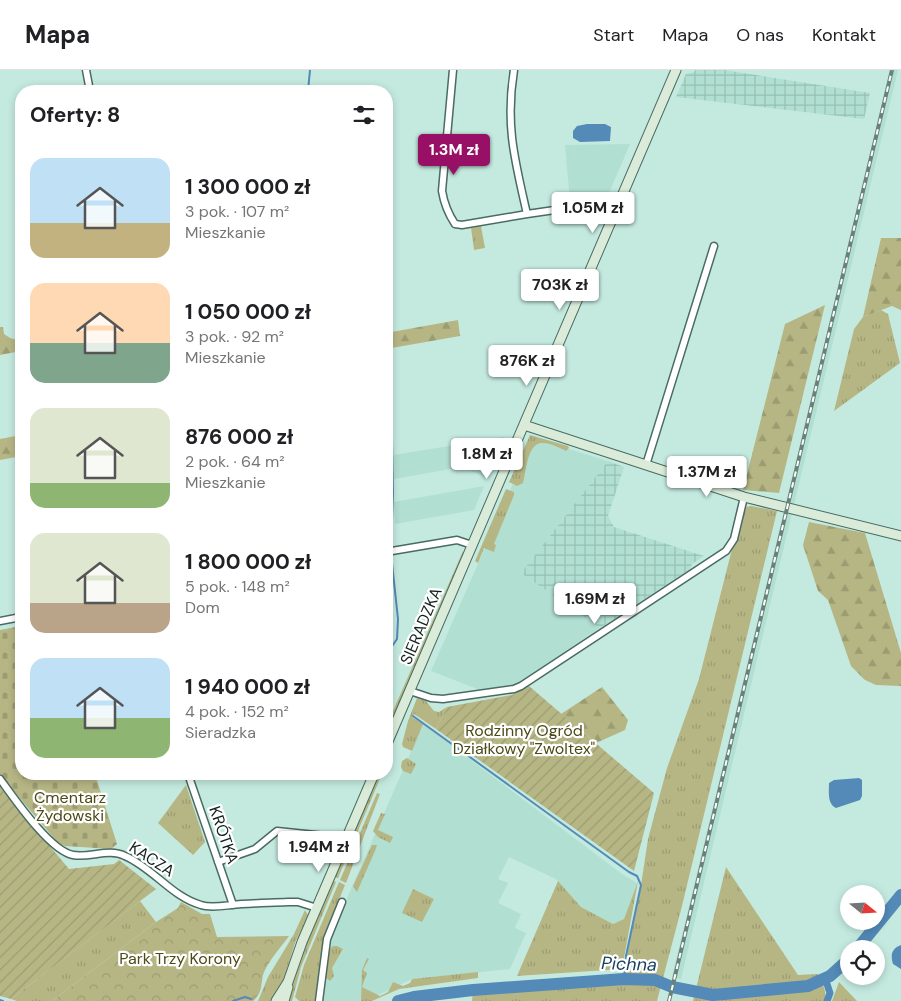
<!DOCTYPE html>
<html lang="pl">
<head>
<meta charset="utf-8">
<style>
  body { margin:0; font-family:"DM Sans",sans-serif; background:#f6f6f6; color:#202124; height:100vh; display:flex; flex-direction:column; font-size:19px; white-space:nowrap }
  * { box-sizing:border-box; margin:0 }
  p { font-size:16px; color:#757577 }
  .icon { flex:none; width:28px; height:28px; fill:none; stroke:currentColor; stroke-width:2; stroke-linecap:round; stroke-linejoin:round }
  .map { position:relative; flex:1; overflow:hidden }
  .side { position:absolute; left:15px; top:15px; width:378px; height:695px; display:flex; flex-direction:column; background:#fff; border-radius:20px; box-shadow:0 2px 8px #0003 }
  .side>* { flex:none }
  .needle { width:32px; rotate:108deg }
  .buttons { position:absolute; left:840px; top:815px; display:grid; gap:10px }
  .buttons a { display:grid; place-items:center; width:45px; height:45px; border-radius:50%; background:#fff; box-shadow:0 2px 8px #0003; font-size:25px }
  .price { position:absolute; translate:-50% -42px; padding:0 11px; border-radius:5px; background:#fff; color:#222; font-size:16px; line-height:32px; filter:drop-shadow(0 1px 2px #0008) }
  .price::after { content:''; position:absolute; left:50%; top:30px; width:15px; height:11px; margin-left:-8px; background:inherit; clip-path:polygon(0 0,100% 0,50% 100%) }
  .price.on { background:#971065; color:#fff }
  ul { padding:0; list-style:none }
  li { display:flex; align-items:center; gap:15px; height:125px; padding:0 15px }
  li span { display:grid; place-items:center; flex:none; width:140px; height:100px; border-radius:15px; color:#555 }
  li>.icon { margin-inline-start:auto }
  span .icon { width:60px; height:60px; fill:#fffc; stroke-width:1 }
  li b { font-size:21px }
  h2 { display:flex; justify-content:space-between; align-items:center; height:60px; padding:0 15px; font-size:21px }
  header { display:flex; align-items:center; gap:30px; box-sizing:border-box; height:70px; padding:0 25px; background:#fff; border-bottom:1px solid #e0e0e0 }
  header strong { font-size:24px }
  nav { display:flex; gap:28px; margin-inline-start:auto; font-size:18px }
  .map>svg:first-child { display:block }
  .built { fill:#b1dfd2 }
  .industrial { fill:url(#industrial-grid) }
  .grass { fill:url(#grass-tufts) }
  .forest { fill:url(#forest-firs) }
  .cemetery { fill:url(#cemetery-stones) }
  .park { fill:url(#park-crowns) }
  .garden { fill:url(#garden-furrows) }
  .water { fill:#538ab8 }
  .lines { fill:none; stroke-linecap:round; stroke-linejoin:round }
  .stream { stroke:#538ab8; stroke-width:2 }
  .canal { stroke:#538ab8; stroke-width:7 }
  .river { stroke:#538ab8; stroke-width:12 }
  .street-casing { stroke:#496b62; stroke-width:9 }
  .secondary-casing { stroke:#496b62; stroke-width:11 }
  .street { stroke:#fff; stroke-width:6 }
  .secondary { stroke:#daecd9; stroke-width:9 }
  .rail-casing { stroke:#68827a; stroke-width:4 }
  .rail { stroke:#fff; stroke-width:2; stroke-dasharray:5.5; stroke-linecap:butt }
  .labels { text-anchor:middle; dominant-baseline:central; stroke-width:4.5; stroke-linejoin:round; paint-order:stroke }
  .street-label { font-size:16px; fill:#13211d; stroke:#fff }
  .park-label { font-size:16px; fill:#4c4a15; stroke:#fff }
  .water-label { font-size:18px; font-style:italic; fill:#184162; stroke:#fff }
</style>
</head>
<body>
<header>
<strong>Mapa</strong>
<nav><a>Start</a><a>Mapa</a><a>O nas</a><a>Kontakt</a></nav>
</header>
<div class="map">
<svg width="901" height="931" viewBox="0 0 901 931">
  <defs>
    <pattern id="industrial-grid" width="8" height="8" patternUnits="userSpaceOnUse" patternTransform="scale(1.25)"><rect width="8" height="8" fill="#b1dfd2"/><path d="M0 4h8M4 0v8" fill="none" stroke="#97bfb4"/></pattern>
    <pattern id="grass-tufts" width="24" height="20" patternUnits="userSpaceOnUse" patternTransform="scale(1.25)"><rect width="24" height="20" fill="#b6b685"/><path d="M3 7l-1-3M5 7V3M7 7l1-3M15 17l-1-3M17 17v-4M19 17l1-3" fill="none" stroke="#9c9c72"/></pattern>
    <pattern id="forest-firs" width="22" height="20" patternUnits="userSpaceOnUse" patternTransform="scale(1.25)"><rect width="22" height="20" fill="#b6b685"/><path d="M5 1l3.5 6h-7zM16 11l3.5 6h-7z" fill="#9c9c72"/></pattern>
    <pattern id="cemetery-stones" width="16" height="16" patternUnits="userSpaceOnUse" patternTransform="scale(1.25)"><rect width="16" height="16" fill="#b6b685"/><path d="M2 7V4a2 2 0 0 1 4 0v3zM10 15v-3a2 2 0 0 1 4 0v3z" fill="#9c9c72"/></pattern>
    <pattern id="park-crowns" width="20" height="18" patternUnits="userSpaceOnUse" patternTransform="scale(1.25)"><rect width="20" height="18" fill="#b6b685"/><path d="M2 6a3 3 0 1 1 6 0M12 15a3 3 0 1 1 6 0" fill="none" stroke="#9c9c72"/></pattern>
    <pattern id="garden-furrows" width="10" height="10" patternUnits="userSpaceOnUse" patternTransform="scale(1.25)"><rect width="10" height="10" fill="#b6b685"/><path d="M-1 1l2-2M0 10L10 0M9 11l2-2" fill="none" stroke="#9c9c72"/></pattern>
  </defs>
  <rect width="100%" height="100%" fill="#c4eadf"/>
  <!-- built -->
  <path class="built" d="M890 0H898L794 435 786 433Z
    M630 74 609 123 604 126 570 131 565 75Z
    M504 367 487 408 462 397 394 409V385Z
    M533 368 608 391 521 503 600 558 514 615 480 620 431 601Z
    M484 416 474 440 395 454 394 432Z
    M784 441 792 443 681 909 672 907Z
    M423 654 622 804 637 813 624 849 613 854 581 837 556 809 509 787 498 809 508 813 498 833 521 844 515 858 526 863 510 899 412 909 365 931H323L331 865Z"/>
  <!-- industrial -->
  <path class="industrial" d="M695 0H724L870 23 864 49 676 27 686 4 694 2Z
    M608 391 624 397 608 446 614 457 704 486 692 494 690 499 600 558 521 503Z"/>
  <!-- grass -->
  <path class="grass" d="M481 156 485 178 474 180 471 158Z
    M881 240 888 244 900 293 834 341 854 259 863 247Z
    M530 365 568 376 569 378 566 381C560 378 551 373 543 373 527 372 526 403 523 413L517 416 509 412Z
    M506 419 514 422V425L494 474 496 475 494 482 484 478 478 493 475 491Z
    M751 436 777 441 682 836 657 931H472L473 920 624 908 626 886 641 815 648 769 667 698 699 609 732 479 746 437Z
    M463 481V487L389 660H386V657Z
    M417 628 426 631 434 641 439 642 447 637 436 659 414 644 412 647 423 654 412 681 403 677 402 674 408 651Z
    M407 688 416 694 411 704 403 701 401 697 402 691Z
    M379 704H382L338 808 335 807Z
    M186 715 205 772 193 785 158 753Z
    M377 723 380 724 346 813 340 810Z
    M381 743 385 744 378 760 393 767 390 773 378 767 373 761Z
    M372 775H377L375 781 357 822 353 816Z
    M726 797 798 905 818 904C822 913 828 922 824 931H693Z
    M334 811 336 812 301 897 292 931H287L304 880Z
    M558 811 581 837 613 854 624 849 638 811 622 899 517 906Z
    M339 812 345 815 323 870 315 931H299L295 927 304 895Z
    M413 819 434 829 422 852 402 843Z
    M140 831 156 852 52 931H17L11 929Z
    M305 840 308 845 295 873 285 906 274 931H258L268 907 294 864Z
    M333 876H337L343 879 332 898 334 906 330 911 325 907 328 881Z
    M367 888 369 889 363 900 367 903 362 917 380 926 388 922 393 912 403 916 410 913 412 909 478 902V908L399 919 372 931H361L362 900Z
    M839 912 857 931H832Z"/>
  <!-- forest -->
  <path class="forest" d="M881 168H901V240L892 236 863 247Z
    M825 235 779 423 743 420 785 254Z
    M458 250 460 266 386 279V263Z
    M0 257H3L4 264 10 268 21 271V281L0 285Z
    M21 365V386L0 390V369Z
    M809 452 865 463 901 583V616L876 615 865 610 851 596 828 530 818 521 803 475Z
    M602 617 628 650 625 660 596 673 561 644Z"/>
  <!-- cemetery -->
  <path class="cemetery" d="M21 556V704H95L117 774 111 779 65 776 58 773 0 705V560Z"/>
  <!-- park -->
  <path class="park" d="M181 832 202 844H210L217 867 289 866C281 877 270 889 264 902 260 912 264 922 253 931H52L156 852 178 838Z"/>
  <!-- garden -->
  <path class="garden" d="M529 616 654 723 634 801 436 659 447 637 512 625Z
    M0 717 69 799 114 794 119 790 156 819 11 929 0 926Z"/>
  <!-- water -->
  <path class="water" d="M587 54H605L611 57 610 71 580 72 573 68V61L577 56Z
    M859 708 862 710V726L860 730 836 738C827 734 829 722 829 713L834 710Z
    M901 875V899L893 894C890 885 892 878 901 875Z"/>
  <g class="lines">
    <!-- stream -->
    <path class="stream" d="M308 21 310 0
      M386 303 391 316 393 423 391 477
      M386 604 388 582 397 569 398 549 391 484
      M413 646 629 802 637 806 641 815 626 886 624 909
      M0 930 3 931
      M233 931 245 927 251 929"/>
    <!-- canal -->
    <path class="canal" d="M825 908 830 923 827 931"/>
    <!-- river -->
    <path class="river" d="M857 879 901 825
      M398 931 414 927 473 920 624 909 655 910 672 917 713 925 808 916 830 906 849 889"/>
    <defs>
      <path id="street" d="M86 0 90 21
        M453 0 442 121C444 133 449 145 455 154L462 155 527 144
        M514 0C505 55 515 91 527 144L610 132 618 136
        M646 395 714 176
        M386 482 457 470 472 475
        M0 551 21 547
        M410 621 431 628 443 629 514 619 521 616 726 481 734 469 744 427
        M188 704 233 835
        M0 709C14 728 50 781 73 785 90 788 109 778 125 786 153 798 172 827 201 835 210 838 222 836 231 835 250 833 269 833 288 832H298L317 838
        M218 792 255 779 277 761 335 767 345 771
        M319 931 327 869 342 832"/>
      <path id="secondary" d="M524 355 744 427 901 466
        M386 676 676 0
        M276 931 288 912 302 872 374 704
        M284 931 288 917"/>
    </defs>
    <!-- street casing -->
    <use href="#street" class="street-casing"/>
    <!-- secondary casing -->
    <use href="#secondary" class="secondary-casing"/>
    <!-- street -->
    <use href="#street" class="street"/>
    <!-- secondary -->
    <use href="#secondary" class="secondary"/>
    <defs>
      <path id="rail" d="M669 931 892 0"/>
    </defs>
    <!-- rail casing -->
    <use href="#rail" class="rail-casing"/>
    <!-- rail -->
    <use href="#rail" class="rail"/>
  </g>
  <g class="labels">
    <!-- street labels -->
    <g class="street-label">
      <text transform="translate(421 556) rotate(-67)">SIERADZKA</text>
      <text transform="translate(224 765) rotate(71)">KRÓTKA</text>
      <text transform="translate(152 789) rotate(33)">KACZA</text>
    </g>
    <!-- park labels -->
    <g class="park-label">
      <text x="524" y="660">Rodzinny Ogród<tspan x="524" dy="18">Działkowy "Zwoltex"</tspan></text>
      <text x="70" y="727">Cmentarz<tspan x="70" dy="18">Żydowski</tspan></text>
      <text x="180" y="888">Park Trzy Korony</text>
    </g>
    <!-- water labels -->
    <g class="water-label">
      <text transform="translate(629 894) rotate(2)">Pichna</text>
    </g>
  </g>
</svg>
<div class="buttons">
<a><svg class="needle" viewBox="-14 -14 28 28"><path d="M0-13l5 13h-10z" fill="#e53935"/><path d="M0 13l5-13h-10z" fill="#757577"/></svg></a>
<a><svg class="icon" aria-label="locate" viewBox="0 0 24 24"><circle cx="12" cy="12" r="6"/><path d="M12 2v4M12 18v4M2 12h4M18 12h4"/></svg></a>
</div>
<b class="price on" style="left:454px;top:106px">1.3M zł</b>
<b class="price" style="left:593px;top:164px">1.05M zł</b>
<b class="price" style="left:560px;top:241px">703K zł</b>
<b class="price" style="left:527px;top:317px">876K zł</b>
<b class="price" style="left:487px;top:410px">1.8M zł</b>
<b class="price" style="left:707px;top:428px">1.37M zł</b>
<b class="price" style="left:595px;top:555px">1.69M zł</b>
<b class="price" style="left:319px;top:803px">1.94M zł</b>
<section class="side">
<h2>Oferty: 8<svg class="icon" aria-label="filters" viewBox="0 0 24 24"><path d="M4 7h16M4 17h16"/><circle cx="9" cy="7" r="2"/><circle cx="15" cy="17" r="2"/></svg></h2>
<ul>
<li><span style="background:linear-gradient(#bfe0f5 65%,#c2b280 0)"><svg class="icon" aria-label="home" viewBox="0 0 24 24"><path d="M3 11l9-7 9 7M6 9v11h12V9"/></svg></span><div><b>1 300 000 zł</b><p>3 pok. · 107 m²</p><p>Mieszkanie</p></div></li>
<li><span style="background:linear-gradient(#ffd9b3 60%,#7fa58c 0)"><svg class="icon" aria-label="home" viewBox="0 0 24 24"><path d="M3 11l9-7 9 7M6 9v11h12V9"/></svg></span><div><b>1 050 000 zł</b><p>3 pok. · 92 m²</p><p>Mieszkanie</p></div></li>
<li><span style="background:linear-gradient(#dfe7d0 75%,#8fb573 0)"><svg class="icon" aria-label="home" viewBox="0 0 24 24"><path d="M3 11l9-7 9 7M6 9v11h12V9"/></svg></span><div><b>876 000 zł</b><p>2 pok. · 64 m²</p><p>Mieszkanie</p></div></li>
<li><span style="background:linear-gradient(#dfe7d0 70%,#b9a48a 0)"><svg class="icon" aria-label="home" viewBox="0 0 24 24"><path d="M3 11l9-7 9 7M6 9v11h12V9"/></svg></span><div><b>1 800 000 zł</b><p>5 pok. · 148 m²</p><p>Dom</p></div></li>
<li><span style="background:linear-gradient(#bfe0f5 60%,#8fb573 0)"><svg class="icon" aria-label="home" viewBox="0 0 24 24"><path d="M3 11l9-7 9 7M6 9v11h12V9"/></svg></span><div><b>1 940 000 zł</b><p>4 pok. · 152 m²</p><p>Sieradzka</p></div></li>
</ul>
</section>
</div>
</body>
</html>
